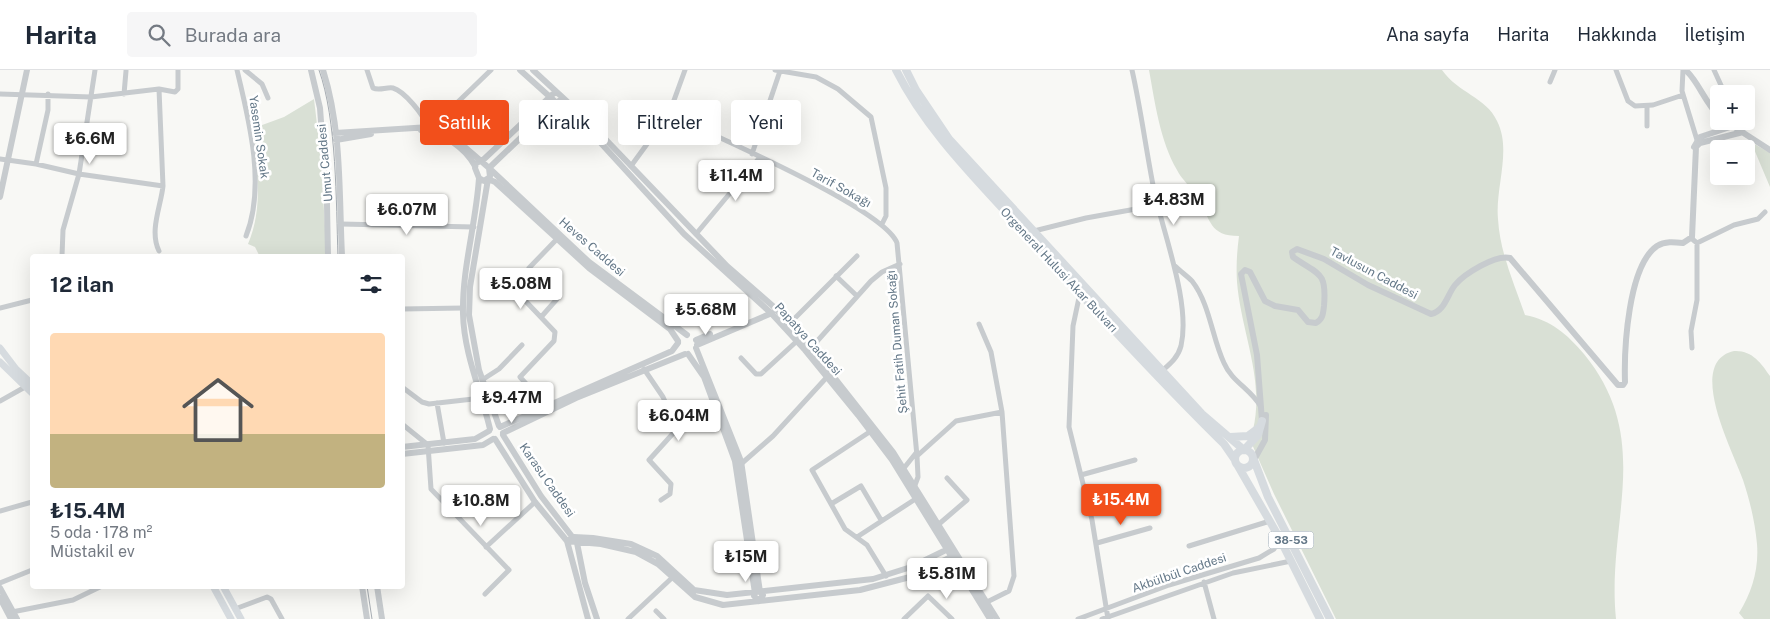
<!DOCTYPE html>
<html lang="tr">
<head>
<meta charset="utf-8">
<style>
  body { margin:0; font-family:"Public Sans",sans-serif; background:#f6f6f7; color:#1f2937; height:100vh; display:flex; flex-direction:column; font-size:19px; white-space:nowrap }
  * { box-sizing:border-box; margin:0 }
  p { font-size:16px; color:#747a83 }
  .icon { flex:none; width:28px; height:28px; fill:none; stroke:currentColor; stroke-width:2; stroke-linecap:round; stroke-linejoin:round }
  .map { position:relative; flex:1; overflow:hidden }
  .details { position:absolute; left:30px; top:184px; width:375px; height:335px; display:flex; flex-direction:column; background:#fff; border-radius:5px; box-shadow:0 5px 20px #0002 }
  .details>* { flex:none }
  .top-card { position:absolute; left:420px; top:30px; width:475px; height:45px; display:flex; gap:10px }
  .fabs { position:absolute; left:1710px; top:15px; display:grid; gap:10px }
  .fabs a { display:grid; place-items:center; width:45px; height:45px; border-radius:5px; background:#fff; box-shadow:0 5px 20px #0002; font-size:25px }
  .price { position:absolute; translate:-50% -42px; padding:0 11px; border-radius:5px; background:#fff; color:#222; font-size:16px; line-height:32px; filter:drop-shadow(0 1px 2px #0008) }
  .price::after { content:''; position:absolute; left:50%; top:30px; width:15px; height:11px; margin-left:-8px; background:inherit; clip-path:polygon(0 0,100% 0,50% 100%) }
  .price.active { background:#f24f1b; color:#fff }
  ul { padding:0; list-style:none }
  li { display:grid; align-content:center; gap:10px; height:265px; padding:0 20px }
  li+li { border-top:1px solid #e0e1e3 }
  li span { display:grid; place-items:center; height:155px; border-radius:5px; color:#555 }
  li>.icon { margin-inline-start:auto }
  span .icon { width:90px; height:90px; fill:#fffc; stroke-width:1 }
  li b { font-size:21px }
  h2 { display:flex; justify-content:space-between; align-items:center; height:60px; padding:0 20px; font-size:21px }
  .tag { padding:0 18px; border-radius:5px; background:#fff; box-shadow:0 5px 20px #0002; font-size:18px; line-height:45px }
  .tag.active { background:#f24f1b; color:#fff }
  header { display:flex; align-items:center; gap:30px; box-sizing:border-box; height:70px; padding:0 25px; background:#fff; border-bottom:1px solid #e0e1e3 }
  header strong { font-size:24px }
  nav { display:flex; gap:28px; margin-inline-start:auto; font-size:18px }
  .search { width:350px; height:45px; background:#f6f6f7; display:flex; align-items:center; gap:12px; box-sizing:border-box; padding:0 18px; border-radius:5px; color:#747a83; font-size:19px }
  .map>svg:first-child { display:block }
  .green { fill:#d9e0d5 }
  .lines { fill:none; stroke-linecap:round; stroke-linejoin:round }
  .minor { stroke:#c7cbce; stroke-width:5 }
  .tertiary { stroke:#c7cbce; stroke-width:6 }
  .secondary { stroke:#d6dbdf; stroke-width:7 }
  .primary { stroke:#d6dbdf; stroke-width:8 }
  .tram { stroke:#a7adb3; stroke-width:1 }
  .labels { text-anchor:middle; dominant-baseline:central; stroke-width:5; stroke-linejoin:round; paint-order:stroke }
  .shield { fill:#fff; stroke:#92a0ac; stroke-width:1 }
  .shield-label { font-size:11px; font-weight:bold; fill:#647888 }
  .street-label { font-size:12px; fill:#647888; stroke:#fff }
</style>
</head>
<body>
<header>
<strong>Harita</strong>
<div class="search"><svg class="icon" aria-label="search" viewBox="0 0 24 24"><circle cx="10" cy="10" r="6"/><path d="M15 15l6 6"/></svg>Burada ara</div>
<nav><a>Ana sayfa</a><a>Harita</a><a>Hakkında</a><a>İletişim</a></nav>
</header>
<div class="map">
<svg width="1770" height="549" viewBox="0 0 1770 549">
  <rect width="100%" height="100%" fill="#f8f8f5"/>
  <!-- green -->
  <path class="green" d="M1149 0H1442C1458 23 1486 27 1497 51 1512 80 1495 118 1498 149 1500 183 1514 213 1525 245 1551 250 1567 264 1584 284 1655 371 1606 452 1616 549H1336L1274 424 1247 363 1253 360C1265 309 1241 262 1237 212 1236 196 1237 181 1239 166 1209 166 1211 150 1198 128 1192 118 1182 110 1177 100 1160 71 1155 33 1149 0Z
    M314 29 320 80 327 186 259 185 255 177 248 174C264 136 257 99 251 59L284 47Z
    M1751 72 1770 83V117Z
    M1734 281C1752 280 1761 293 1770 306V549H1744L1739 543C1752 522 1759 499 1757 474 1755 452 1750 431 1743 410 1733 381 1685 292 1734 281Z"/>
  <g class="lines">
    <!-- minor -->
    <path class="minor" d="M237 0C249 50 266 116 246 166
      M245 0 262 14 268 28
      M367 0 373 18C379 21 386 17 393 18 404 21 424 45 427 56
      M775 0 816 7 838 19 871 47 886 118V146L882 154
      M1132 0C1141 40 1146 80 1154 120 1163 163 1191 233 1181 276 1178 287 1171 293 1163 300
      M1616 0 1628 31 1635 36 1653 35 1683 25
      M1683 0 1682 21 1697 70
      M1714 0 1725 24
      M1550 12 1555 0
      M0 24 91 27 159 19 175 22 178 19V0
      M124 24 126 1
      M669 44C710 64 884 138 897 173L917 386 918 407 915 415
      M1647 56V36
      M432 57 491 0
      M752 84 780 1
      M0 89 36 94 79 104 163 116
      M36 94 48 40V24
      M631 96 669 44 685 0
      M341 154 474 157
      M1034 161 1086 148 1158 135
      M696 164 760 87
      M1691 168 1697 173 1734 155 1758 149 1765 142
      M159 181C149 161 161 136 163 116L159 19
      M62 186 63 160 79 104 95 0
      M1175 196C1180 201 1187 206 1192 211 1210 234 1212 268 1224 293 1232 312 1251 319 1261 337
      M836 206 857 226
      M515 220 555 262 554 271 520 307 546 336
      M1080 223 1073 256 1069 357 1092 450 1108 549
      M0 238 32 230
      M402 239 463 238
      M542 246 557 229 529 198 557 169
      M789 254 857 186
      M979 254 991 282 1002 342 1014 506 1009 521 987 532
      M811 278 871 211 882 202 900 194
      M1692 278 1691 261 1697 230V173
      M741 288 756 304H761L797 271
      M644 299 663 327 677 359 649 390 671 414 670 424 661 430
      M482 310 499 299 522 275
      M402 317 422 332 429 334 482 328
      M0 331 25 317
      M437 333 444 373
      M402 354 428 375 431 419 509 500 485 524
      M871 361 812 400 845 459 867 475 886 506
      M917 386 956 351 1002 342
      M741 394 773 366 827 307
      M904 398 916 383
      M1081 405 1135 390
      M831 434 861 416 881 450
      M0 441 32 432
      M939 454 967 430 947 408
      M857 467 917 428
      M1097 473 1150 458
      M1189 476 1270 451
      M486 477 535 432
      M1204 512 1214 549
      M0 513 32 500
      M235 539 267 527 271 529 282 549
      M656 541 664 549
      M12 542 73 530 102 516
      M628 549 675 505
      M904 549 928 526 952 549
      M1078 549 1169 515 1259 488 1274 479 1280 469
      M1102 549 1233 503 1291 491"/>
    <!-- tertiary -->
    <path class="tertiary" d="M311 0 320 38 327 135 328 186
      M323 0C342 59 339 125 342 186
      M520 0 598 70 684 164 771 243 805 280 858 345 892 390 990 549
      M533 0 588 51 727 196 774 237 815 283 893 382 997 549
      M1685 0C1696 7 1705 33 1719 46
      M559 31 489 98 589 192 687 265
      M1725 51 1770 80
      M421 60C442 62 465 77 475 96
      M335 63 430 57 452 66 481 91
      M336 70 371 64
      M1694 77 1700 67 1733 56
      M481 91 489 98 490 107 484 111 479 108 475 98 476 93Z
      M482 91 553 24
      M479 108C476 154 462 198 463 244 464 284 481 321 490 359
      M0 127 27 0
      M696 270 710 264
      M697 275 772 243
      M688 284 704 307 735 391 755 523 754 526 759 531 763 525 760 522 741 391 696 278
      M1262 351 1257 285 1241 204 1245 200 1250 202 1265 231 1275 236 1298 240 1308 252 1316 253C1323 249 1323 244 1324 236 1327 200 1318 205 1293 187L1292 182 1297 179 1324 189 1368 215 1431 244C1445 241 1447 225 1455 215 1464 204 1496 184 1510 188L1618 315H1623L1625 312C1624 279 1628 196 1657 176 1665 171 1674 172 1683 173L1692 167 1696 77 1700 73 1743 62
      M499 356 479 300 469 245 470 217 488 109 495 112 589 198 670 259 678 271
      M500 357 672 281 678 273
      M503 363 576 328 685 284
      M503 365 541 426 577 473 585 513 597 549
      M495 369 535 432 567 471 588 549
      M402 377 475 369 489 361
      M402 384 483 375 493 369
      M1254 390 1265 370 1266 345
      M567 471 601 474 636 482 658 494 695 527 723 535 860 520 910 507 953 486
      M568 471 574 467 593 468 631 474 657 486 694 520 727 525 873 509 911 497 948 479
      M362 516 367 549
      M377 516 382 549
      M0 518 17 549
      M0 528 11 549"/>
    <!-- secondary -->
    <path class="secondary" d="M0 278 16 299 32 314
      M0 292 32 323
      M213 516 231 549
      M223 516 241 549"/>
    <!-- primary -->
    <path class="primary" d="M896 0C927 62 979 112 1025 163 1090 235 1155 306 1224 374L1235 390
      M906 0 916 20 949 69 1202 344 1244 380 1258 365 1262 351
      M1230 367 1248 366 1260 357
      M1235 389a9 9 0 1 1 18 0a9 9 0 1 1-18 0Z
      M1254 390 1268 427 1330 549
      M1238 396 1280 469 1320 549"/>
    <!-- tram -->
    <path class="tram" d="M319 0C337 50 336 132 338 186
      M367 516 372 549"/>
  </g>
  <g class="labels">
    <!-- shield labels -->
    <rect class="shield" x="1268.5" y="461.5" width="45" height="17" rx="4"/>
    <g class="shield-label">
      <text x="1291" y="470">38-53</text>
    </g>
    <!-- street labels -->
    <g class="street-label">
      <text transform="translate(259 67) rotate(82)">Yasemin Sokak</text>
      <text transform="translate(325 93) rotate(-95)">Umut Caddesi</text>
      <text transform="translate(841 118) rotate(29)">Tarif Sokağı</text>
      <text transform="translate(592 177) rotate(41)">Heves Caddesi</text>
      <text transform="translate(1059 200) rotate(47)">Orgeneral Hulusi Akar Bulvarı</text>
      <text transform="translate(1374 203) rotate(28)">Tavlusun Caddesi</text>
      <text transform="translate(808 269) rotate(48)">Papatya Caddesi</text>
      <text transform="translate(897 272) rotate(-95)">Şehit Fatih Duman Sokağı</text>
      <text transform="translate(547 410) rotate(55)">Karasu Caddesi</text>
      <text transform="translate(1179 503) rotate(-19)">Akbülbül Caddesi</text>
    </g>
  </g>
</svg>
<div class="fabs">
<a>+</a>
<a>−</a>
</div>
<b class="price" style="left:90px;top:95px">₺6.6M</b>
<b class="price" style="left:736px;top:132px">₺11.4M</b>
<b class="price" style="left:1174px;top:156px">₺4.83M</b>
<b class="price" style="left:407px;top:166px">₺6.07M</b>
<b class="price" style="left:521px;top:240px">₺5.08M</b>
<b class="price" style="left:706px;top:266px">₺5.68M</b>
<b class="price" style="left:512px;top:354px">₺9.47M</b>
<b class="price" style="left:679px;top:372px">₺6.04M</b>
<b class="price active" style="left:1121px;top:456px">₺15.4M</b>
<b class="price" style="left:481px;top:457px">₺10.8M</b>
<b class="price" style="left:746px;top:513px">₺15M</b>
<b class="price" style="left:947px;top:530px">₺5.81M</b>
<div class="top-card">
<a class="tag active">Satılık</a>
<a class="tag">Kiralık</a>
<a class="tag">Filtreler</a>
<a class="tag">Yeni</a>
</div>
<section class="details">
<h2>12 ilan<svg class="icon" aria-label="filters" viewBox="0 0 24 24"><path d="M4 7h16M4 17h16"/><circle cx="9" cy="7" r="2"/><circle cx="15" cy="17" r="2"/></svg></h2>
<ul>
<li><span style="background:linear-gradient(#ffd9b3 65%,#c2b280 0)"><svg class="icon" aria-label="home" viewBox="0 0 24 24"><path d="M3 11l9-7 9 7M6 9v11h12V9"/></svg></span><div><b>₺15.4M</b><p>5 oda · 178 m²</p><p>Müstakil ev</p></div></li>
</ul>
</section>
</div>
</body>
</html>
